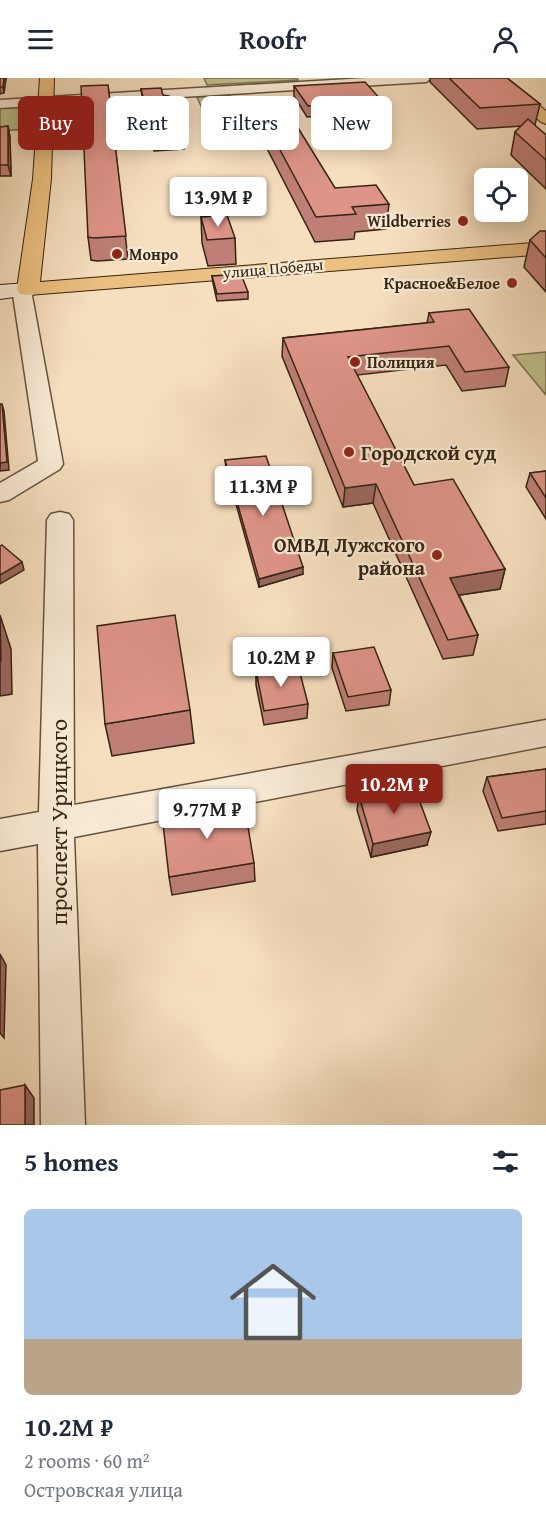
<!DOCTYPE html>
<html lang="en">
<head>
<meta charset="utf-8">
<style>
  body { margin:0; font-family:"Gentium Book Plus",serif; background:#f6f6f7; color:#1f2937; height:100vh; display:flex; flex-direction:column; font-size:22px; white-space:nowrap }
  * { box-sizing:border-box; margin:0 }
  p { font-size:20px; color:#747a83 }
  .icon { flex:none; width:33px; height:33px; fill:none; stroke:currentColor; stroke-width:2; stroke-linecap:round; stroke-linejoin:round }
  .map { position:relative; height:1047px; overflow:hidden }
  .side { display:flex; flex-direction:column; background:#fff; flex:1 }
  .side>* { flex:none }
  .top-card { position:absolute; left:18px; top:18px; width:510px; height:54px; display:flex; gap:12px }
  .fabs { position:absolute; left:474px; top:90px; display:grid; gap:12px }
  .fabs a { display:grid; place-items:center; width:54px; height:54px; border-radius:9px; background:#fff; box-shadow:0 3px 15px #0003; font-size:30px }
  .price { position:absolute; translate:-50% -51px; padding:0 14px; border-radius:6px; background:#fff; color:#222; font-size:20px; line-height:39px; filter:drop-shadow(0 2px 3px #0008) }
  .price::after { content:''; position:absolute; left:50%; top:36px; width:18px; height:14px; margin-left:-9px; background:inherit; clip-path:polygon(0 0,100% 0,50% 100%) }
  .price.active { background:#8f2418; color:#fff }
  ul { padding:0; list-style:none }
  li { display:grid; align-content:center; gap:12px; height:318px; padding:0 24px }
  li span { display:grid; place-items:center; height:186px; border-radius:9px; color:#555 }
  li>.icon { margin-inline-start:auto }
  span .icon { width:108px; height:108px; fill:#fffc; stroke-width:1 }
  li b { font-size:26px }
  h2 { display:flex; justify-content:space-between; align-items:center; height:72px; padding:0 24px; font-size:26px }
  .pill { padding:0 21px; border-radius:9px; background:#fff; box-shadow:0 3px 15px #0003; font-size:21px; line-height:54px }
  .pill.active { background:#8f2418; color:#fff }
  header { display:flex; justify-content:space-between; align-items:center; height:78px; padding:0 24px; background:#fff; font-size:27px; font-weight:700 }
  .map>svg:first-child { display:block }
  .green { fill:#c1c08f; stroke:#7b7251; stroke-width:1.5 }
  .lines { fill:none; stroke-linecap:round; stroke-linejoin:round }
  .street-casing { stroke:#65533e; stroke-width:3 }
  .secondary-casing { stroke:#352413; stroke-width:2 }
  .primary-casing { stroke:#352413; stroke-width:2 }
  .street { fill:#f9ead5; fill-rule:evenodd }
  .secondary { fill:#f9ead5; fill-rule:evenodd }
  .primary { fill:#ebc080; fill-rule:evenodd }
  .wall { fill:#bf7f76; stroke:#352413; stroke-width:1.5 }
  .shaded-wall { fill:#9b6860; stroke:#352413; stroke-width:1.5 }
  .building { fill:#de9489; stroke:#352413; stroke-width:1.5 }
  .poi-dot { fill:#8f2418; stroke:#f9ead5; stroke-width:2 }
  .labels { text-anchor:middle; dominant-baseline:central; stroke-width:4.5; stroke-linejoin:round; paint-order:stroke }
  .far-poi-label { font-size:16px; font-weight:bold; fill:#352413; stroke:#f9ead5; text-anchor:end }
  .far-street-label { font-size:16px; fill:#352413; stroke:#f9ead5 }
  .poi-label { font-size:20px; font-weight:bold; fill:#352413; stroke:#f9ead5; text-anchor:start }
  .near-street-label { font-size:24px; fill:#352413; stroke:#f9ead5 }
</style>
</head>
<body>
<header><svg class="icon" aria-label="menu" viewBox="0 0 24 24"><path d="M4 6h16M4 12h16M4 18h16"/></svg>Roofr<svg class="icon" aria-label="person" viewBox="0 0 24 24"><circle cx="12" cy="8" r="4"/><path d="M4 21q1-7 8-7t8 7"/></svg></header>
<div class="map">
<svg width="546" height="1047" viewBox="0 0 546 1047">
  <rect width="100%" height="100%" fill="#f6dfbf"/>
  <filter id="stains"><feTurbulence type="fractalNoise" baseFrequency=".00333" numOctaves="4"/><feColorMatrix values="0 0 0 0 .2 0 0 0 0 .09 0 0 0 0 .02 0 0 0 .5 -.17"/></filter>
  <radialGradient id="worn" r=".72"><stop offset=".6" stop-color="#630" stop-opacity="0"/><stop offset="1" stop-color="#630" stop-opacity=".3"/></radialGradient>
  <!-- green -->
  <path class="green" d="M204 0H297L298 2 207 7Z
    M230 17 240 38 206 40 197 19Z
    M27 26 28 51 0 53V28Z
    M546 274V317L513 277Z"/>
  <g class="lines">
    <defs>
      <path id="street" d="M366 0H432L426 4 0 30V22Z
        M28 205 35 207 37 211 32 218 63 386 60 391 9 422 0 424V405L38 383 13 217 21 207Z
        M60 434 69 436 73 442 74 727 546 642V668L74 759 85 1047H41L38 766 0 773V741L39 734 47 442 51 436Z"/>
      <path id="secondary" d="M28 205 36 206 39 211 36 216 0 221V207Z"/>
      <path id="primary" d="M40 0H54L51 101 40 204 546 164V176L28 217 20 216 17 211 33 101Z
        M490 0H506L546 33V46L541 44Z"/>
    </defs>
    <!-- street casing -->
    <use href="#street" class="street-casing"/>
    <!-- secondary casing -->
    <use href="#secondary" class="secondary-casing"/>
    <!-- primary casing -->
    <use href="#primary" class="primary-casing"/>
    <!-- street -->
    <use href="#street" class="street"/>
    <!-- secondary -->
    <use href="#secondary" class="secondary"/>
    <!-- primary -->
    <use href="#primary" class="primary"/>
  </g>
  <!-- wall -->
  <path class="wall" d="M0 0H6L4 15 0 16Z
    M430 0H507L540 26 535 47H534L546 57V111L511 77 515 54 522 48 477 51 430 4Z
    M108 7 128 181 97 183 91 182 88 159Z
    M294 8 383 24 382 34 307 39 294 18Z
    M141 11 163 17 183 57 184 71 154 73 143 24Z
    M257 29 335 110 389 126 386 151 355 154 354 161 315 164 257 51Z
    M8 48 10 59 11 98H0V49Z
    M201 139 235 160 236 186 208 188 202 165Z
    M546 153V214L524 189 530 162Z
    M212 198 248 214V221L217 223 213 205Z
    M429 235 509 289 505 308 462 313 446 287 357 297 414 407 505 491 500 511 459 517 478 557 473 577 443 581 373 425 343 429 282 278 283 260 427 245Z
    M225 382 303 496 259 509 226 390Z
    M546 393V441L526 409 530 395Z
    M333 575 391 612 389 627 346 633 332 590Z
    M256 593 308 626 307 640 264 647 256 607Z
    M190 632 194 665 112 678 105 646Z
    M546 691V746L498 753 483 713 487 699Z
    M359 718 427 767 371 779 357 732Z
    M254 785 255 803 172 817 169 799Z"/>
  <!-- shaded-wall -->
  <path class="shaded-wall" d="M4 0H6L4 15 3 9Z
    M8 48 10 59 11 98 8 87Z
    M2 326 4 333 9 392 0 393Z
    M376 406 373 425 343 429 345 410Z
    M22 484 24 492 0 506V497Z
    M303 489V496L259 509V501Z
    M505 491 500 511 446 519 450 500Z
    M0 537 11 571 12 616 0 618Z
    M431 754 427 767 371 779 373 766Z
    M0 876 6 887 4 960 0 955Z
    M25 1007 34 1020V1047H25Z"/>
  <!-- building -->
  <path class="building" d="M0 0H4L3 9H0Z
    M449 0H507L540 26 480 30Z
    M365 4 383 24 308 28 294 8Z
    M108 7 126 158 94 160 88 159 81 8Z
    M161 10 163 17 169 18 183 57 153 59 141 11Z
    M284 27 335 110 376 107 389 126 352 129 356 136 316 139 257 29Z
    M528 41 546 57V82L515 54Z
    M8 48V87H0V49Z
    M227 137 235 160 207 162 201 139Z
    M540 153H546V180L530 162Z
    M241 196 248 214 217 216 212 198Z
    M469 231 509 289 465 294 449 268 348 279 414 407 453 401 505 491 450 500 478 557 448 562 376 406 345 410 283 260 434 244 429 235Z
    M0 326H2L7 384 0 385Z
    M266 378 303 489 259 501 225 382Z
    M546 393V420L530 395Z
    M2 467 22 484 0 497V468Z
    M175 537 190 632 105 646 97 548Z
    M0 538 1 583H0Z
    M374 569 391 612 348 619 333 575Z
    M298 587 308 626 264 633 256 593Z
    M546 691V733L502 740 487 699Z
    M414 708 431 754 373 766 359 718Z
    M244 725 254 785 169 799 162 737Z
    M25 1007V1047H0V1012Z"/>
  <!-- markers -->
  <g class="poi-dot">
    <circle cx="463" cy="143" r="6"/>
    <circle cx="117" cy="176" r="6"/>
    <circle cx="512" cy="205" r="6"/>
    <circle cx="355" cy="284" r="6"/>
    <circle cx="349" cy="374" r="6"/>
    <circle cx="437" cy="477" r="6"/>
  </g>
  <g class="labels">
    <!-- far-poi labels -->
    <g class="far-poi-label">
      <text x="451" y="143">Wildberries</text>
      <text x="129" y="176" text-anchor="start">Монро</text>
      <text x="500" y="205">Красное&amp;Белое</text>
      <text x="367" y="284" text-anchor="start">Полиция</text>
    </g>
    <!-- far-street labels -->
    <g class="far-street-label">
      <text transform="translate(273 190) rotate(-5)">улица Победы</text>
    </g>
    <!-- poi labels -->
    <g class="poi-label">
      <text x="361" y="374">Городской суд</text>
      <text x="425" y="466" text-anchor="end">ОМВД Лужского<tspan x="425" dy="23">района</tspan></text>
    </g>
    <!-- near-street labels -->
    <g class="near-street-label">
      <text transform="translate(58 744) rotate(-90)">проспект Урицкого</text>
    </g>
  </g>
  <rect width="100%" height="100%" filter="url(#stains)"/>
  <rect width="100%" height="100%" fill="url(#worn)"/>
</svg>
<div class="fabs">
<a><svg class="icon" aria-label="locate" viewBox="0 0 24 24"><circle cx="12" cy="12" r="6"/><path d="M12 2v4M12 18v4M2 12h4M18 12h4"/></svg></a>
</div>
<b class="price" style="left:218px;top:150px">13.9M ₽</b>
<b class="price" style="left:263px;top:439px">11.3M ₽</b>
<b class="price" style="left:281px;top:610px">10.2M ₽</b>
<b class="price active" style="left:394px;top:737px">10.2M ₽</b>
<b class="price" style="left:207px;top:762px">9.77M ₽</b>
<div class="top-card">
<a class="pill active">Buy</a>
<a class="pill">Rent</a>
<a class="pill">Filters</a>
<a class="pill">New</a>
</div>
</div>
<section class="side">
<h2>5 homes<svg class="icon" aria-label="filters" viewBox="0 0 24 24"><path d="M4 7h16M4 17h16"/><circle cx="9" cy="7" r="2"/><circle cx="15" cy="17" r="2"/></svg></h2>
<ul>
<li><span style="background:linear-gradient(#a9c7e8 70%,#b9a48a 0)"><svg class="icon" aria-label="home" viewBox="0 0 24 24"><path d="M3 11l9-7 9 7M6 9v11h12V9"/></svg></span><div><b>10.2M ₽</b><p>2 rooms · 60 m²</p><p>Островская улица</p></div></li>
</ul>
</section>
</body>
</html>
